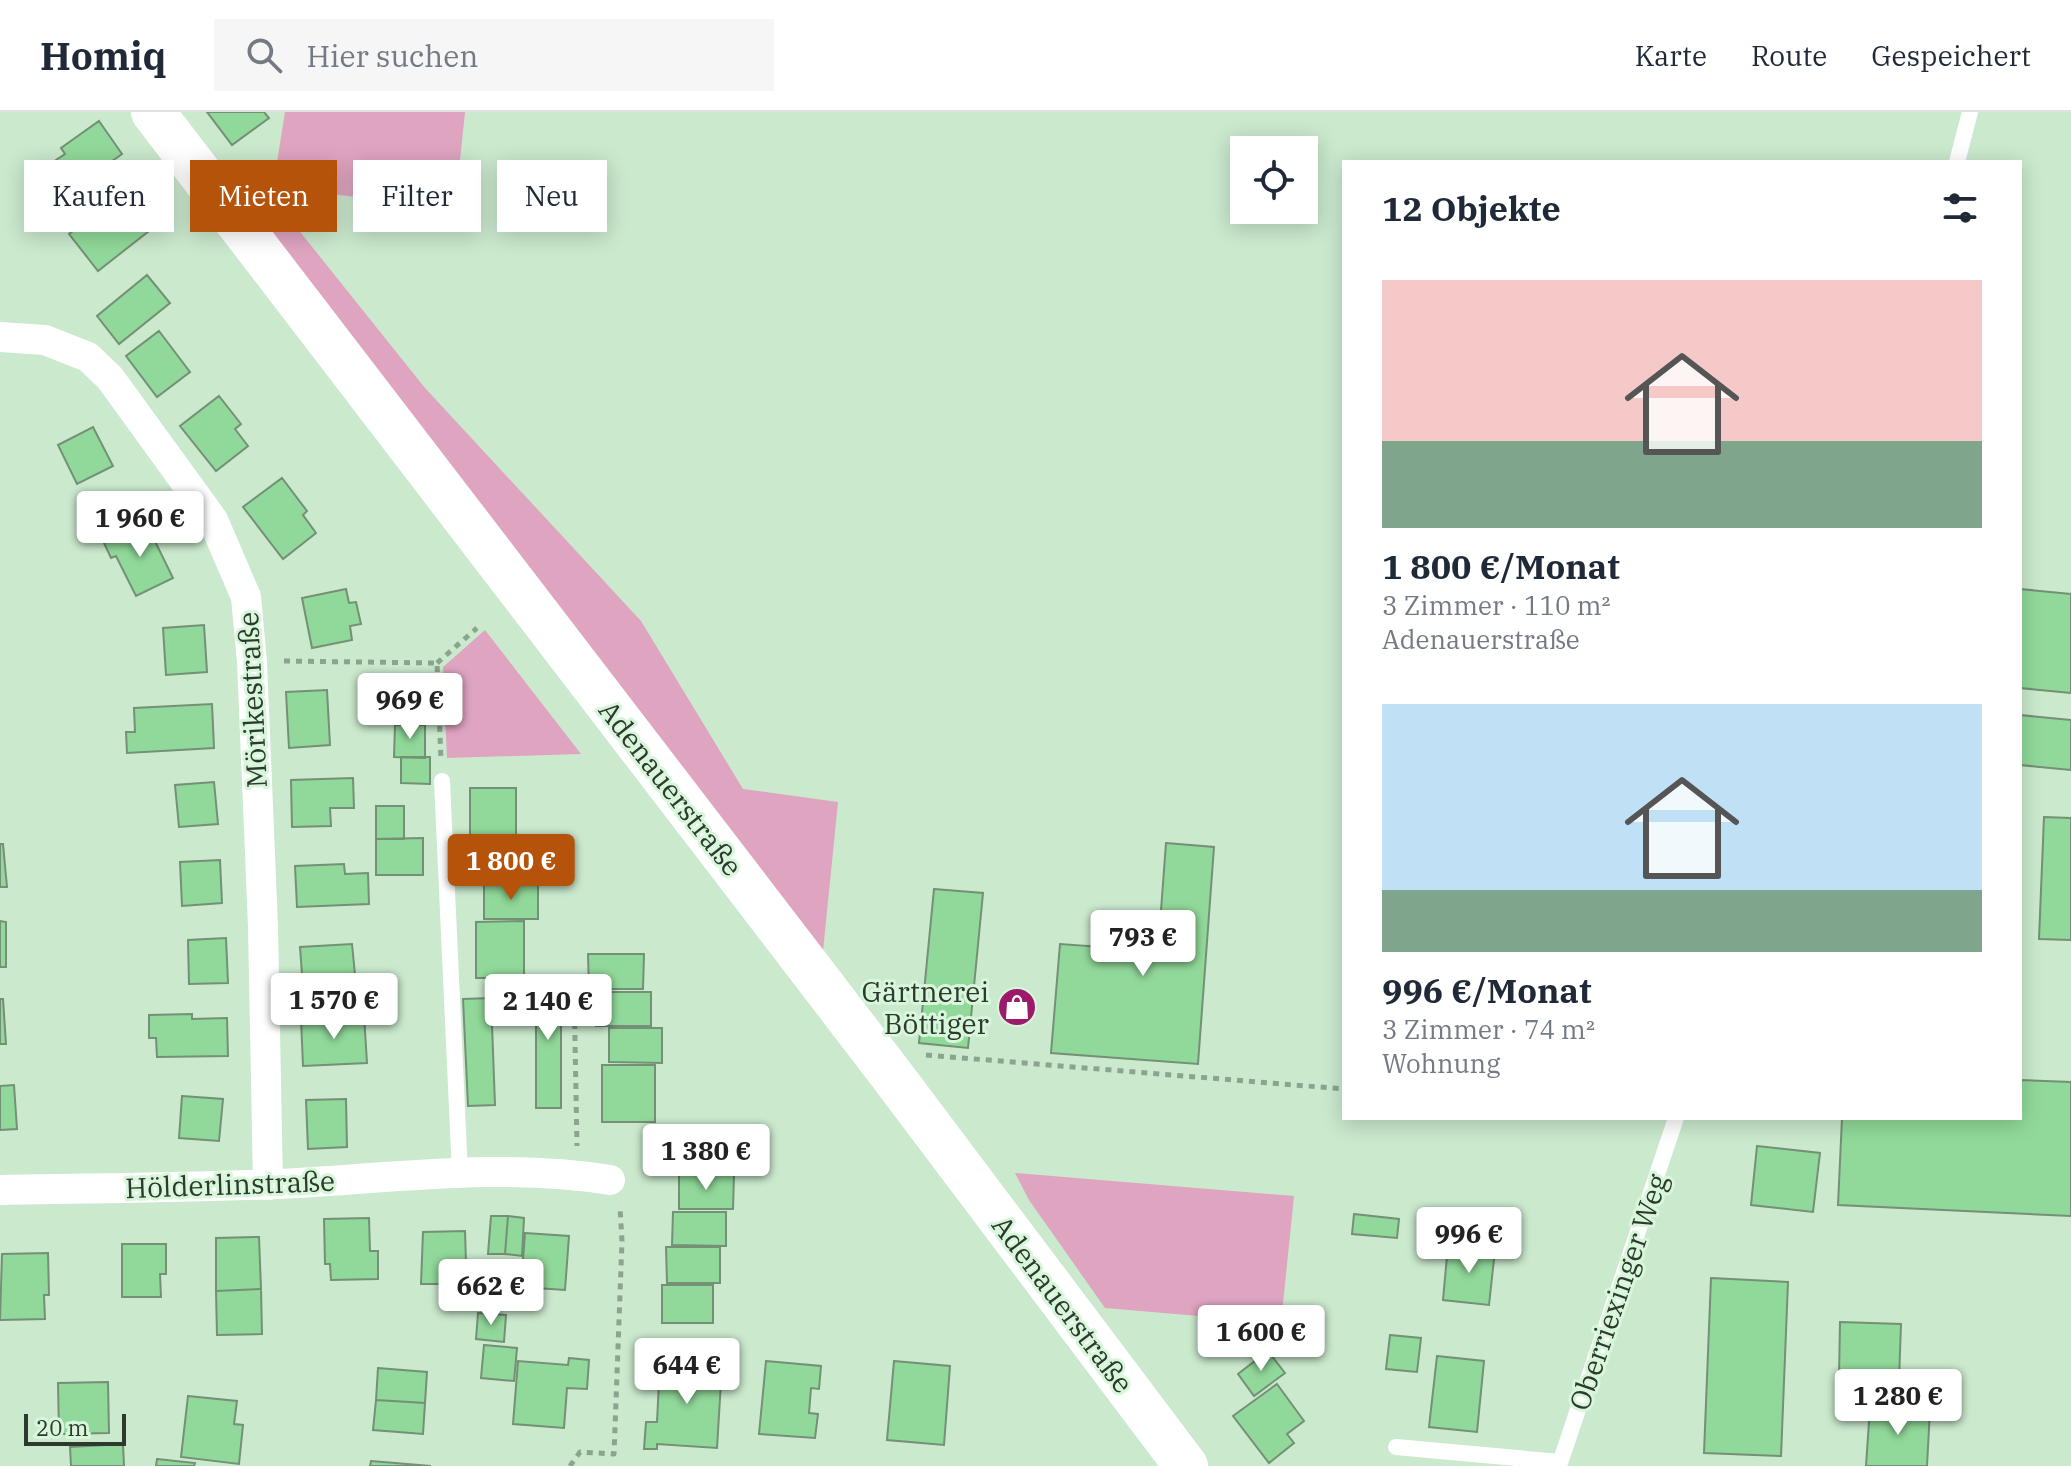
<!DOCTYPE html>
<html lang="de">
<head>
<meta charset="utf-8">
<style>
  body { margin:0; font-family:"IBM Plex Serif",serif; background:#f6f6f7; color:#1f2937; height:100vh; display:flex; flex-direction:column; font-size:30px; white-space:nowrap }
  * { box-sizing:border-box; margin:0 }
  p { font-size:26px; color:#747a83 }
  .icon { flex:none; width:44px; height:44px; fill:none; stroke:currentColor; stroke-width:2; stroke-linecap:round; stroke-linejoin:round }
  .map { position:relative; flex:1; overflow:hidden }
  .details { position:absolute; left:1342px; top:48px; width:680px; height:960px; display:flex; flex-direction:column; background:#fff; border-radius:0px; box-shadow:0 4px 20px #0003 }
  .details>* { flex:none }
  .hud { position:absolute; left:24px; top:48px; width:760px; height:72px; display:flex; gap:16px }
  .tools { position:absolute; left:1230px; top:24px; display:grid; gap:16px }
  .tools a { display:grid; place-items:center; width:88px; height:88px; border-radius:0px; background:#fff; box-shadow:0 4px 20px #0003; font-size:40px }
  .scale { position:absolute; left:24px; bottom:20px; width:102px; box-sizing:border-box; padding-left:8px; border:4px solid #2d392e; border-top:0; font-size:22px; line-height:28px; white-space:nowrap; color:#2d392e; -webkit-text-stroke:6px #d7f6da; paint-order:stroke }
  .price { position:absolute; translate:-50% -68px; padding:0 18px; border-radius:8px; background:#fff; color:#222; font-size:26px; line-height:52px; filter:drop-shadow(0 2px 4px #0008) }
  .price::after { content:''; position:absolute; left:50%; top:48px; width:24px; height:18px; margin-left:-12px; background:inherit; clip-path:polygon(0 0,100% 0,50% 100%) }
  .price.current { background:#b45309; color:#fff }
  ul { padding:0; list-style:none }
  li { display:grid; align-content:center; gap:16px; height:424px; padding:0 40px }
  li span { display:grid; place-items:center; height:248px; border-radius:0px; color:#555 }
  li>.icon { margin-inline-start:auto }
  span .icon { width:144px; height:144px; fill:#fffc; stroke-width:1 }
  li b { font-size:34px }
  h2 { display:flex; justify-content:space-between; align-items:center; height:96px; padding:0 40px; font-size:34px }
  .tag { padding:0 28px; border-radius:0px; background:#fff; box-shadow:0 4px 20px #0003; font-size:28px; line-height:72px }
  .tag.current { background:#b45309; color:#fff }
  header { display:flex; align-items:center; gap:48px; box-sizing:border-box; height:112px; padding:0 40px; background:#fff; border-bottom:2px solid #e0e1e3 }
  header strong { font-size:38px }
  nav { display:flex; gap:44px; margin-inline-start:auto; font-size:28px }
  .search { width:560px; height:72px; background:#f6f6f7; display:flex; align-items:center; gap:20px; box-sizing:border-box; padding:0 28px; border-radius:0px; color:#747a83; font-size:30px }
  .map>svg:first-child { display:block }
  .green { fill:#dfa4c0 }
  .building { fill:#91d99a; stroke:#749076; stroke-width:2 }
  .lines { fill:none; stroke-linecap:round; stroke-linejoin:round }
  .path { stroke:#8ca48f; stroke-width:5; stroke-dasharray:6 6; stroke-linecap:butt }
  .lane { stroke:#fff; stroke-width:16 }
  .street { stroke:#fff; stroke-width:30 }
  .secondary { stroke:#fff; stroke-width:44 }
  .labels { text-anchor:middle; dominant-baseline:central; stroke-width:6; stroke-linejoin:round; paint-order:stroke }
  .street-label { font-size:28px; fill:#2d392e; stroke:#d7f6da }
  .poi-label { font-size:28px; fill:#2d392e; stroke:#d7f6da; text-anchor:end }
</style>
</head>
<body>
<header>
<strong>Homiq</strong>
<div class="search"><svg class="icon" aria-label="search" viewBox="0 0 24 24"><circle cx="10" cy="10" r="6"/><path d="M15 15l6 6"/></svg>Hier suchen</div>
<nav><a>Karte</a><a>Route</a><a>Gespeichert</a></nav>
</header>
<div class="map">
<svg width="2071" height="1354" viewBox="0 0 2071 1354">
  <rect width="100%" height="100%" fill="#cae9cd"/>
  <!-- green -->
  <path class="green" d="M285 0H465L455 97 273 75Z
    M261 71 425 276 641 509 743 677 838 690 823 839 242 85Z
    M485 518 581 642 447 646 443 555Z
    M1015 1061 1294 1084 1281 1211 1105 1196 1029 1088Z"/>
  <!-- building -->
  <path class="building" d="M207 0H264L269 6 232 33Z
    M99 9 122 42 85 68 80 61 71 68 56 48 65 42 61 36Z
    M120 82 149 119 98 159 69 122Z
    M147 163 170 191 119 232 97 204Z
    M159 219 190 260 157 285 126 244Z
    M219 284 241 312 235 317 248 334 216 359 180 314Z
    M93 315 113 354 77 372 58 333Z
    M282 366 307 399 303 403 316 421 283 447 243 395Z
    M146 411 173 466 136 484 116 444 111 446 104 431Z
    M346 477 349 491 356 490 361 512 350 514 352 528 312 536 302 486Z
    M2020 477 2071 482V581L2020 576Z
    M204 513 207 560 166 563 163 516Z
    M327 578 330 633 289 636 286 580Z
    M212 592 214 636 127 641 126 620H135L134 596Z
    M2020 603 2071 608V658L2020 653Z
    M395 613H425V646L394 645Z
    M401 645H430V672L401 671Z
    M353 666 354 696H330L331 714 292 715 291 668Z
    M214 670 218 712 179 715 175 673Z
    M470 676H516V734H470Z
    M376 694H404V727H376Z
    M2044 705 2071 706V828L2039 827Z
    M423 726V763H376V727Z
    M1166 731 1214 735 1198 952 1051 941 1060 832 1158 839Z
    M0 732H3L7 775H0Z
    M476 736H526V770H475Z
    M220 748 222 791 182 794 180 750Z
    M344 752 345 762 368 761 369 792 297 795 295 754Z
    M484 772H538V807H484Z
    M934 777 983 781 968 936 919 931Z
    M0 809 6 810V855H0Z
    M524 809V866H476V810Z
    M226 826 228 871 189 872 188 828Z
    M352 832 356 873 303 876 300 835Z
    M588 842H644L643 877H589Z
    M536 864H561V996H536Z
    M596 880H651V914H596Z
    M491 886 495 993 468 994 463 887Z
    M0 887H3L6 932H0Z
    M192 902V907L227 906 228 944 157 945 156 926H149V903Z
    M364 903 367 951 303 954 301 907Z
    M609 916H662V951L609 950Z
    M602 953H655V1010H602Z
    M2020 968 2071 970V1104L1838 1093 1842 1006H2020Z
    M14 973 17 1017 0 1018V974Z
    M182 984 223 987 219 1029 179 1026Z
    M346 987 347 1035 308 1037 306 988Z
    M685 1024H740V1059H686Z
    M1757 1034 1820 1041 1813 1100 1751 1093Z
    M679 1062 734 1063 733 1097H679Z
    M673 1100H726V1134L672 1133Z
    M1354 1102 1399 1107 1397 1126 1352 1122Z
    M491 1104H508L505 1142H488Z
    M508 1104 524 1106 522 1144 505 1142Z
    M369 1106 370 1139H378V1167L331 1168 330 1152H325L324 1107Z
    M465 1119 466 1151H460L461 1172H421L423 1120Z
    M525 1121 569 1124 565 1178 521 1175Z
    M259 1125 261 1177 216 1179V1126Z
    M122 1132H166V1162H160L161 1185H122Z
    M1448 1133 1495 1138 1489 1193 1443 1188Z
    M666 1135H720V1171H667Z
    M48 1141 49 1183H44L45 1207 0 1208 2 1142Z
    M1711 1166 1788 1170 1781 1344 1704 1341Z
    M662 1173H713V1211H662Z
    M261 1177 262 1222 217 1223 216 1179Z
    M478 1201 506 1203 504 1230 476 1227Z
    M1840 1210 1901 1212 1899 1268 1839 1266Z
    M1390 1223 1421 1226 1417 1260 1386 1257Z
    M484 1233 517 1236 514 1269 481 1266Z
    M1268 1239 1285 1261 1254 1284 1238 1262Z
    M1437 1244 1484 1249 1477 1320 1429 1315Z
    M569 1246 589 1248 587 1277 567 1276 564 1316 513 1312 518 1249 568 1253Z
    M766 1249 821 1254 819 1277 811 1276 809 1301 818 1302 815 1326 759 1322Z
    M894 1249 950 1254 944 1333 887 1328Z
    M660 1250 722 1253 717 1336 657 1332V1337H644L646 1310H657Z
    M378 1256 427 1260 425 1291 376 1288Z
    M108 1270 109 1321 59 1322 58 1271Z
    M1277 1272 1304 1309 1287 1322 1294 1331 1269 1351 1233 1304Z
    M188 1284 237 1289 234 1312 243 1313 239 1352 181 1345Z
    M376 1288 425 1291 423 1322 373 1318Z
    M1870 1295 1930 1298 1927 1354H1866Z
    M123 1332 124 1354H71L70 1335Z
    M157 1347 195 1351 194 1354H156Z
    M371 1349 431 1354H370Z"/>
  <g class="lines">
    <!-- path -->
    <path class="path" d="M284 549 437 551 441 648
      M437 551 477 516
      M574 875 577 1034
      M926 943 1344 977
      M570 1354 580 1340 614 1342 622 1129 620 1095"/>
    <!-- lane -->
    <path class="lane" d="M1957 50 1970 0
      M442 669 460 1062
      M1396 1335 1560 1350
      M1559 1354 1676 1006"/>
    <!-- street -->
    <path class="street" d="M0 225 45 228 88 245 110 266 213 408 246 485 252 550 263 815 268 1073
      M0 1078C100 1076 200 1076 299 1071 401 1065 509 1051 610 1068"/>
    <!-- secondary -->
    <path class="secondary" d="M153 0 890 961 1186 1354"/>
  </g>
  <!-- icons -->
  <defs>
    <symbol id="shop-disc" viewBox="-11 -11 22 22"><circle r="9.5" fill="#9d1a6b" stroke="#d7f6da"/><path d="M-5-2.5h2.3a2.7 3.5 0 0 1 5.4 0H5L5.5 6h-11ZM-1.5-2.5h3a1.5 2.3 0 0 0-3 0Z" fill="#fff"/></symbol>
  </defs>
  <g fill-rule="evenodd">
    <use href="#shop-disc" x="995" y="873" width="44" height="44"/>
  </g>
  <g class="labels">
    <!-- street labels -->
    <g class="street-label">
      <text transform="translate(252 588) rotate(-93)">Mörikestraße</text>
      <text transform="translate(671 676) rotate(52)">Adenauerstraße</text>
      <text transform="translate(230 1072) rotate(-2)">Hölderlinstraße</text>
      <text transform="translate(1618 1180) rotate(-71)">Oberriexinger Weg</text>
      <text transform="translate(1063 1192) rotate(53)">Adenauerstraße</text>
    </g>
    <!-- poi labels -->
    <g class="poi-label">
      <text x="989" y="879">Gärtnerei<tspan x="989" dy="32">Böttiger</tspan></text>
    </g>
  </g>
</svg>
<div class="tools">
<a><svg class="icon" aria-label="locate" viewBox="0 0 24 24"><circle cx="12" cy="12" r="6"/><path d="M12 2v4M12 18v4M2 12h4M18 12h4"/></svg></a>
</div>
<div class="scale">20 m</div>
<b class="price" style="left:140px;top:447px">1 960 €</b>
<b class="price" style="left:410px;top:629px">969 €</b>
<b class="price current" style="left:511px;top:790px">1 800 €</b>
<b class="price" style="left:1143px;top:866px">793 €</b>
<b class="price" style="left:334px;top:929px">1 570 €</b>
<b class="price" style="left:548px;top:930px">2 140 €</b>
<b class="price" style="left:706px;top:1080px">1 380 €</b>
<b class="price" style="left:1469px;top:1163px">996 €</b>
<b class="price" style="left:491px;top:1215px">662 €</b>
<b class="price" style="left:1261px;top:1261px">1 600 €</b>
<b class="price" style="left:687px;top:1294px">644 €</b>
<b class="price" style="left:1898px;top:1325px">1 280 €</b>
<div class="hud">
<a class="tag">Kaufen</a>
<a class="tag current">Mieten</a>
<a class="tag">Filter</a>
<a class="tag">Neu</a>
</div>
<section class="details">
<h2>12 Objekte<svg class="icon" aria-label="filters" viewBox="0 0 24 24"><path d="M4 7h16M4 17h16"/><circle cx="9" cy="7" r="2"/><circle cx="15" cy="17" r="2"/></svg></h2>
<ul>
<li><span style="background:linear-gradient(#f6c9c9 65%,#7fa58c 0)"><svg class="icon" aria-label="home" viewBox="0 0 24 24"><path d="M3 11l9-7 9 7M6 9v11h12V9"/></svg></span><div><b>1 800 €/Monat</b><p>3 Zimmer · 110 m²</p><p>Adenauerstraße</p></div></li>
<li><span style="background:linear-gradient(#bfe0f5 75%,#7fa58c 0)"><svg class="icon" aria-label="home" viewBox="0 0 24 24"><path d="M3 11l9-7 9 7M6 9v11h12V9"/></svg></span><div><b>996 €/Monat</b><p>3 Zimmer · 74 m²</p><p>Wohnung</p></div></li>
</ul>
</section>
</div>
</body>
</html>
